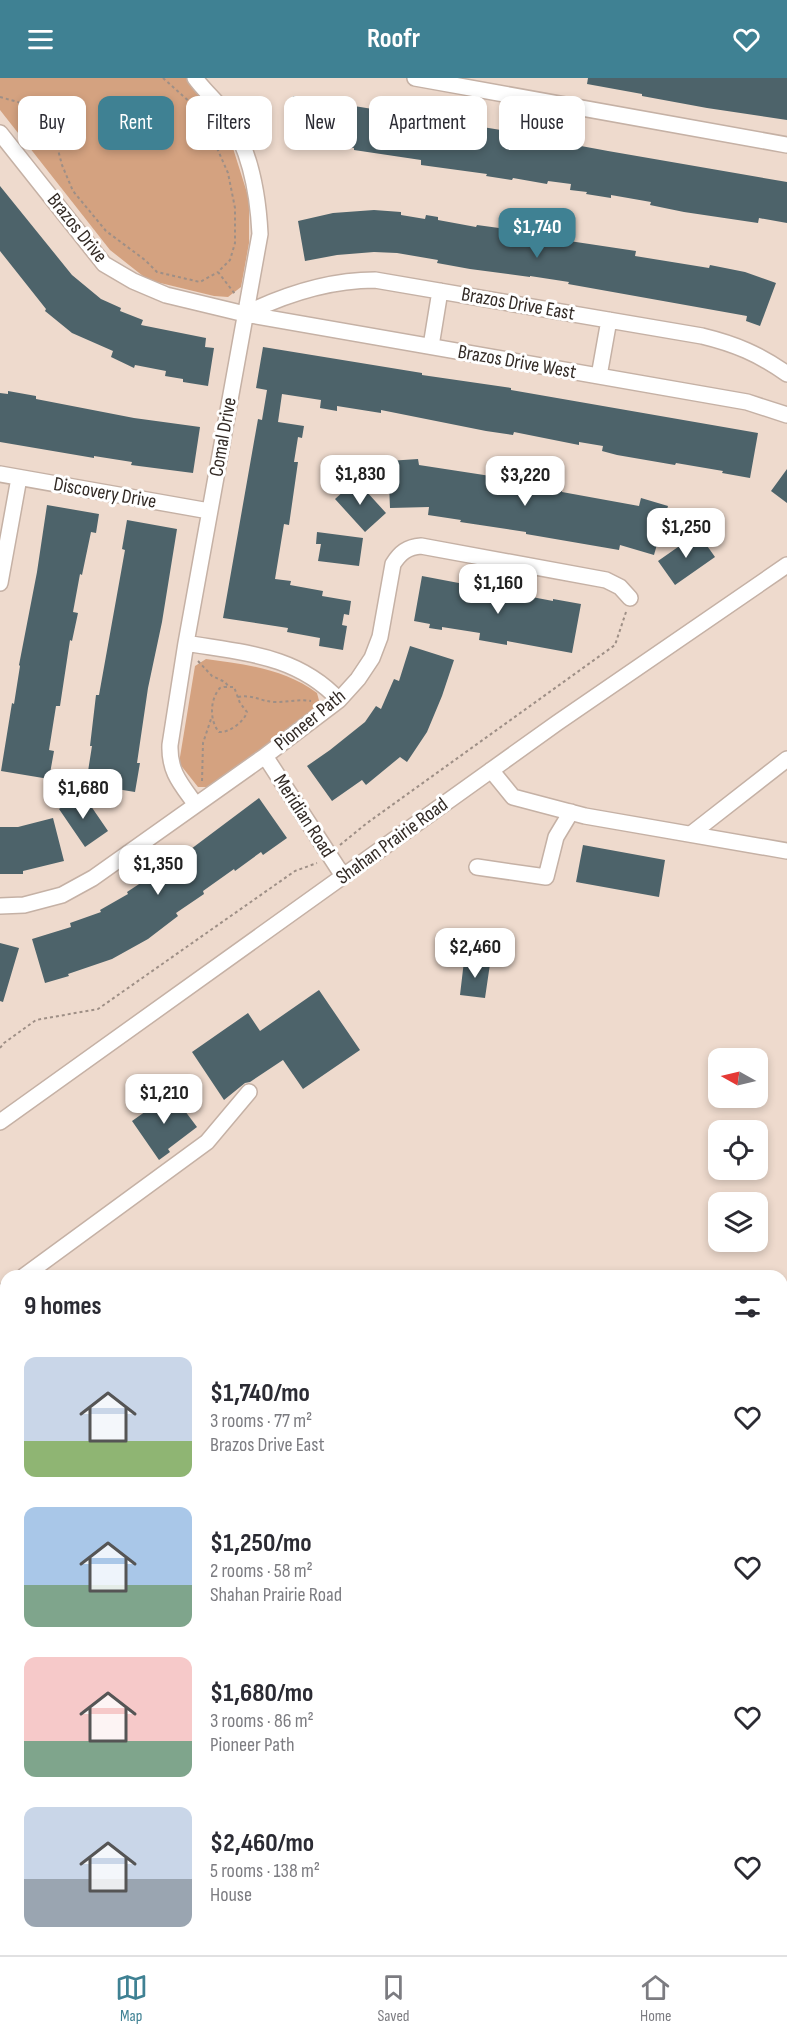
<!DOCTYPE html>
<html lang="en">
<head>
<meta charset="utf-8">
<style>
  body { margin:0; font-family:"Sofia Sans Condensed",sans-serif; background:#f2f2f3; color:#2b2b33; height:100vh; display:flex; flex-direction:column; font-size:22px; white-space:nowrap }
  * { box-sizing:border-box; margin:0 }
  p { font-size:20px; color:#7c7c81 }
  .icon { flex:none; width:33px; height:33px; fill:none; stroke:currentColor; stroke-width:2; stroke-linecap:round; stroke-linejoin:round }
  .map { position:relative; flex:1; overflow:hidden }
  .details { position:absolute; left:0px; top:1192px; width:788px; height:686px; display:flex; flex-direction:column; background:#fff; border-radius:18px 18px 0 0; box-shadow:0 3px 9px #0003 }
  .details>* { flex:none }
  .banner { position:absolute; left:18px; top:18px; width:752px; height:54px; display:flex; gap:12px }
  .needle { width:39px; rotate:278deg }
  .controls { position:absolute; left:708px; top:970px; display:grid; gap:12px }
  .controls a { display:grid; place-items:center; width:60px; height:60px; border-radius:12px; background:#fff; box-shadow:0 3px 9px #0003; font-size:30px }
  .price { position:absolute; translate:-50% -51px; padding:0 14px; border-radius:12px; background:#fff; color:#222; font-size:20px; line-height:39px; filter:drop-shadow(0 2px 3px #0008) }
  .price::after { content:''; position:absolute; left:50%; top:36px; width:18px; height:14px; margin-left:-9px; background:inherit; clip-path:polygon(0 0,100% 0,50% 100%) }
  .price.current { background:#3f8193; color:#fff }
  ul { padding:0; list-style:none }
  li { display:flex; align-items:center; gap:18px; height:150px; padding:0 24px }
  li span { display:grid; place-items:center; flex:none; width:168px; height:120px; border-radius:12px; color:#555 }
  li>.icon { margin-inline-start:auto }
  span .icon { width:72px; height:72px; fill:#fffc; stroke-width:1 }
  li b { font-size:26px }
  h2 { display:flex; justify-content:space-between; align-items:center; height:72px; padding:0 24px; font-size:26px }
  .chip { padding:0 21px; border-radius:12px; background:#fff; box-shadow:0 3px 9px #0003; font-size:21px; line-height:54px }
  .chip.current { background:#3f8193; color:#fff }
  header { display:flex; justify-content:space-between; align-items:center; height:78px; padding:0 24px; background:#3f8193; color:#fff; font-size:27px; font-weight:700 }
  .dock { display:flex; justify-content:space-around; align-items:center; height:84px; border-top:2px solid #e1e1e2; background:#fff; font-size:16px; color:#7c7c81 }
  .dock a { display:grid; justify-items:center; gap:3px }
  .dock .current { color:#3f8193 }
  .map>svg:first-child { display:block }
  .green { fill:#d4a280 }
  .building { fill:#4d636a }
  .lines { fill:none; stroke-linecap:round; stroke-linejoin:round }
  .minor-casing { stroke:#c5b1a5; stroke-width:18 }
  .path { stroke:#9e8f86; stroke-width:2; stroke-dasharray:3 3; stroke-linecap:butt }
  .minor { stroke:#fff; stroke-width:15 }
  .labels { text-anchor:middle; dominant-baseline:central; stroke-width:6; stroke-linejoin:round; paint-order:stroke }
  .street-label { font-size:20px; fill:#322a25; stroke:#fff }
</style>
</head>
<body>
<header><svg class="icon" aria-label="menu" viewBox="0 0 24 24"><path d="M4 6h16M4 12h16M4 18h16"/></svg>Roofr<svg class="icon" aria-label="heart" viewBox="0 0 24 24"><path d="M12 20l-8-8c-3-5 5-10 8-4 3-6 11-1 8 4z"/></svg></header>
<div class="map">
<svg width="787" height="1877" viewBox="0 0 787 1877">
  <rect width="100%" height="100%" fill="#eedacd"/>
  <!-- green -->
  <path class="green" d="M0 0H189L226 48 249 121V165L241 209 228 219 214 218 148 202 110 172 0 32Z
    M206 581C244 586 285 591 317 615L321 630 207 709H198L179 685 195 588Z
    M0 1704H6V1872H144L143 1877H0Z"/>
  <!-- building -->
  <path class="building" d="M588 0H787V42L707 30 642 18V16L587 6Z
    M293 18 555 61 554 63 608 73 787 104V145L759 140 758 145 684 134 650 127 651 124 611 117V120L586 116 587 114 570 112 571 106 548 103 547 106 513 100 512 102 486 98 487 96 421 87V82L354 72V70L314 63V66L286 61Z
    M0 108 72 197 101 221 121 230 120 233 143 242 141 247 206 260 205 269 214 270 208 308 183 304V301L165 298 166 293 135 287 134 290 111 279 113 273 72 255 45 233 46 231 0 173Z
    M374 132 401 134V137L425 141 426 137 438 139V142L476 149 477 147 537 155 536 158 636 173 635 178 709 190 710 187 745 194 776 205 760 248 746 243 747 238 568 206 569 204 530 198V199L470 191 437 185 438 182 397 175 374 174 337 177 305 183 298 143 333 135Z
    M263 269 422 295V297L511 310V312L758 355 750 400 722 395 723 393 676 385 675 387 617 377 602 373 603 368 579 364V367L514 354 513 357 486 353 381 332V335L337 328V333L320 330 321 322 282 316 278 344 304 348 302 360 298 359 294 384H298L289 447 284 446 275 501 291 503 290 507 323 513 322 518 351 523 349 537 344 536 342 547 347 548 343 572 319 568 320 560 287 554 288 550 223 540 258 341 262 342 267 312 256 310Z
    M8 313 36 318V321L134 340 200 349 193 395 131 387 132 384 94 378V380L0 364V315L8 316Z
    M418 381 419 387 530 404 529 407 562 413V414L639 428 641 420 668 428 654 477 620 467 619 472 526 456V454L460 444 461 442 428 437 429 429 390 430 388 383Z
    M787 391V425L771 413Z
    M356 402 386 435 365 454 335 421Z
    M47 427 99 436 96 455 91 454 82 497 80 496 73 534 78 535 72 563 70 562 60 628H56L49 672 54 673 49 701 1 693 12 625 14 626 20 588 19 587 37 494Z
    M127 442 177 451 162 544 148 610 137 685H140L135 714 86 706 92 668H90L96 617H99L125 472 122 471Z
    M317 454 363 460 359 488 318 483 321 466H316Z
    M698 455 715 479 675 507 658 483Z
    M422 498 553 523V521L581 526 572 575 507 563V567L479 562 480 555 442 549V552L429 550 430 546 414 543Z
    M410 568 454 582 442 618 427 654 407 684 400 679 366 707 362 702 332 723 307 688 330 672 365 644 376 628 381 631 394 601 399 603Z
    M82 715 108 753 85 769 59 731Z
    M259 720 287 760 263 777 261 774 235 793 234 791 203 813 204 816 176 835 178 838 148 861 112 881 68 896 69 898 45 905 32 861 71 849 70 845 101 834 100 832 128 816 127 814 183 777Z
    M53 740 64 783 23 793V796H0V749H18Z
    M583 767 665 782 659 819 576 804Z
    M0 865 19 870 3 924 0 923Z
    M464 883 490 886 485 920 460 917Z
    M319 912 360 972 303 1011 283 982 250 1004 245 1005 224 1022 192 974 248 935 260 953Z
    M170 1013 197 1049 168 1071 170 1074 159 1082 132 1043 156 1026 154 1024Z"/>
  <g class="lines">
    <defs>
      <path id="minor" d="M195 0C205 14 219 25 228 39 251 73 258 116 260 156L186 565 170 667C169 694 181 706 196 727
        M415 0 787 67
        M0 55 104 186 133 203 166 217 245 236 747 324 787 337
        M245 236C286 216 329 202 375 202L702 258C735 266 759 276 787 296
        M431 268 440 213
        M599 298 609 242
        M0 396 209 433
        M0 505 19 400
        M186 565C244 575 297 577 339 622
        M265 678 343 798
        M491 692 513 719 585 738 787 773
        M691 756 787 681
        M477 789 546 799 556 759 571 734
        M0 828 24 827 62 817 93 800 265 678 339 622 358 601 372 580 380 559 393 486C400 475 407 469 421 468L606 502 620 509 630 520
        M0 1044 557 645 787 487
        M24 1198 207 1064 249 1014
        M0 1216 6 1212
        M667 1872 692 1877
        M278 1877 279 1872
        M518 1877 519 1872"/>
    </defs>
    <!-- minor casing -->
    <use href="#minor" class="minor-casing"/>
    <!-- path -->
    <path class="path" d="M163 0 192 26 213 61 228 95 235 130V165L230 182 218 194 235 216
      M0 19 39 30 52 49 62 87 73 113 106 153 145 182 157 194 200 204 218 194
      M198 583 212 598 225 604 229 609
      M224 609H234L240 625 247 634C244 644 229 655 219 654 209 642 210 621 220 610Z
      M238 619C254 616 261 624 276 624 288 624 299 621 311 623
      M202 703 203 665 211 641
      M340 767 367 745 615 567 626 534
      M0 970 4 965 36 942 98 931 295 793 317 785"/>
    <!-- minor -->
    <use href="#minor" class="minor"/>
  </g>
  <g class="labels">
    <!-- street labels -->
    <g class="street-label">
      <text transform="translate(77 150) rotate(51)">Brazos Drive</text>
      <text transform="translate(518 226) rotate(10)">Brazos Drive East</text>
      <text transform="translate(517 284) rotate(10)">Brazos Drive West</text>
      <text transform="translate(223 359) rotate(-80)">Comal Drive</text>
      <text transform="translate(105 415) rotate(10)">Discovery Drive</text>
      <text transform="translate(310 642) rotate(-39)">Pioneer Path</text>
      <text transform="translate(304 738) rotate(57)">Meridian Road</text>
      <text transform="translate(392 763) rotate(-36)">Shahan Prairie Road</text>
    </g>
  </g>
</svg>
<div class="controls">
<a><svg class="needle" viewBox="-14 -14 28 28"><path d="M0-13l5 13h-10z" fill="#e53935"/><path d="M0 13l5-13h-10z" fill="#7c7c81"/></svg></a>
<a><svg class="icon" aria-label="locate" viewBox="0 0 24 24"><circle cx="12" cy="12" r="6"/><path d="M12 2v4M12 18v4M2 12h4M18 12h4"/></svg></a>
<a><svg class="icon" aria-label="layers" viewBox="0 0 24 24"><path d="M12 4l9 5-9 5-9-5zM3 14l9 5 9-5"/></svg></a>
</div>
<b class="price current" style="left:537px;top:181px">$1,740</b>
<b class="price" style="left:360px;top:428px">$1,830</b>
<b class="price" style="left:525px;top:429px">$3,220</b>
<b class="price" style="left:686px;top:481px">$1,250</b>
<b class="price" style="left:498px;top:537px">$1,160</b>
<b class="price" style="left:83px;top:742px">$1,680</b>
<b class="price" style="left:158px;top:818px">$1,350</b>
<b class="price" style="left:475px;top:901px">$2,460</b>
<b class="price" style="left:164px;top:1047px">$1,210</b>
<div class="banner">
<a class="chip">Buy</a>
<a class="chip current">Rent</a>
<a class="chip">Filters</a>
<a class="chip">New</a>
<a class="chip">Apartment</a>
<a class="chip">House</a>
</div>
<section class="details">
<h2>9 homes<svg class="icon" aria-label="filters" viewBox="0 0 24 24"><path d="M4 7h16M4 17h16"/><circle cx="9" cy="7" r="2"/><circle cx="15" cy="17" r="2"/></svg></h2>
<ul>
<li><span style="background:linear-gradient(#c9d6e8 70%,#8fb573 0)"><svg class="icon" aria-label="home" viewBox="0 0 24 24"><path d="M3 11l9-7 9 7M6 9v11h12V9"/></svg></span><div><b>$1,740/mo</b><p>3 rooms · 77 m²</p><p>Brazos Drive East</p></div><svg class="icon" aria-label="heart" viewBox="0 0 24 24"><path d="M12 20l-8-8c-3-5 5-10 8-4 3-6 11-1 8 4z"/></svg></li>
<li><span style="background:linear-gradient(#a9c7e8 65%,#7fa58c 0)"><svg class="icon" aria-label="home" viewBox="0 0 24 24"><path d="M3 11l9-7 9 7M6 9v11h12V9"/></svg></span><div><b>$1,250/mo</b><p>2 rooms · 58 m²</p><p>Shahan Prairie Road</p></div><svg class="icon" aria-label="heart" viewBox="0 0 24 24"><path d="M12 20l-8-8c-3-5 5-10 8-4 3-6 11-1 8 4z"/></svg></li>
<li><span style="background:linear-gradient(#f6c9c9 70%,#7fa58c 0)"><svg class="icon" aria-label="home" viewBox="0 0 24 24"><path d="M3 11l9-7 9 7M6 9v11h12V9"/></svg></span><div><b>$1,680/mo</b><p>3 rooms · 86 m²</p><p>Pioneer Path</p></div><svg class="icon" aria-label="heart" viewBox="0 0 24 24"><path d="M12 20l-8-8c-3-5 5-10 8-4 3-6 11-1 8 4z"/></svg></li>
<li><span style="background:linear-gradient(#c9d6e8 60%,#9aa5b1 0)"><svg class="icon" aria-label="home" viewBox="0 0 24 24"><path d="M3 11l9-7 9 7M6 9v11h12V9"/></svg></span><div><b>$2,460/mo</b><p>5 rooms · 138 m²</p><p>House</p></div><svg class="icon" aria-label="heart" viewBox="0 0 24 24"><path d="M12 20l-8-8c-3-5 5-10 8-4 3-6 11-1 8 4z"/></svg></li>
</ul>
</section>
</div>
<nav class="dock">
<a class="current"><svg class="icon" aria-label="map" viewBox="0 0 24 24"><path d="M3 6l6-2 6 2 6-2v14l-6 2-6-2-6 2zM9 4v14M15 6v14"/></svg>Map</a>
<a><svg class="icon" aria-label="saved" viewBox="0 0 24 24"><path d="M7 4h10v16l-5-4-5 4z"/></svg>Saved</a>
<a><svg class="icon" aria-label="home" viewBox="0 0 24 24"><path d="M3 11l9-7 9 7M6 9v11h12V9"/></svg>Home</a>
</nav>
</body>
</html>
